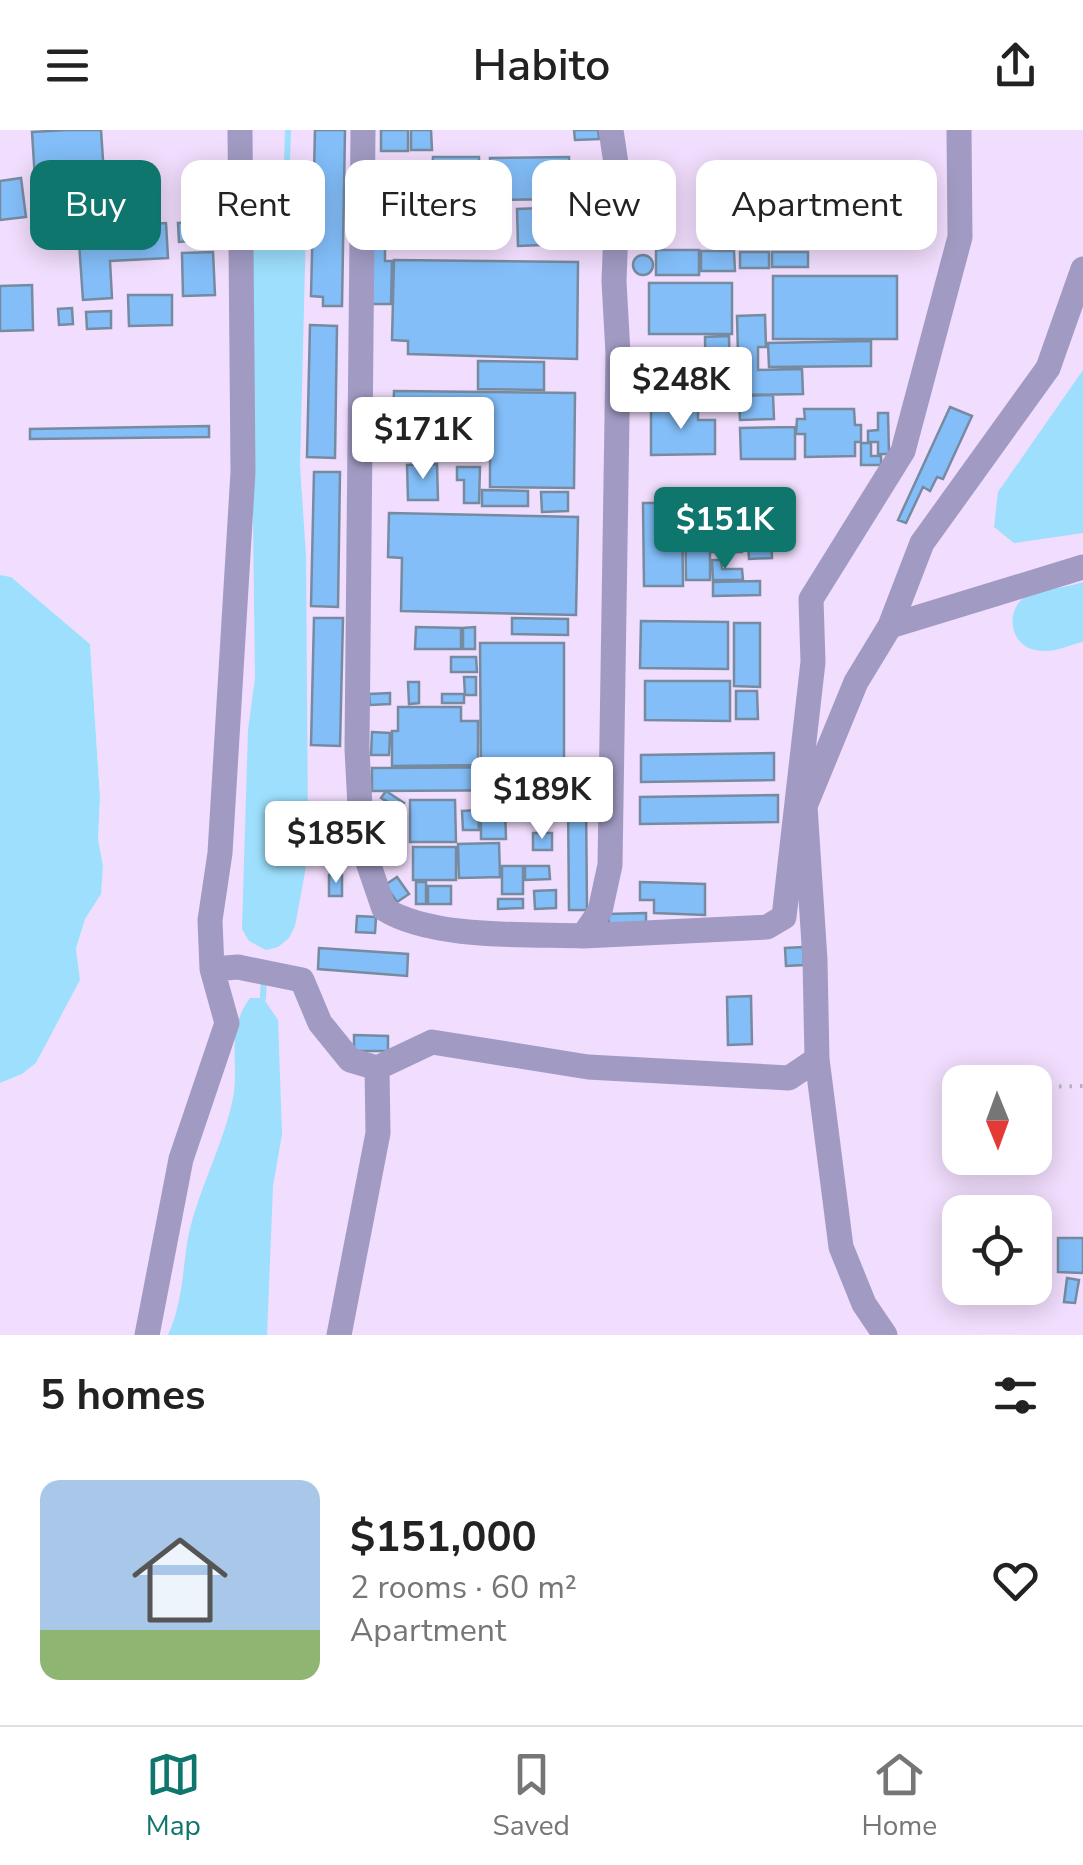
<!DOCTYPE html>
<html lang="en">
<head>
<meta charset="utf-8">
<style>
  body { margin:0; font-family:"Nunito Sans",sans-serif; background:#f2f2f2; color:#222; height:100vh; display:flex; flex-direction:column; font-size:38px; white-space:nowrap }
  * { box-sizing:border-box; margin:0 }
  p { font-size:32px; color:#767676 }
  .icon { flex:none; width:55px; height:55px; fill:none; stroke:currentColor; stroke-width:2; stroke-linecap:round; stroke-linejoin:round }
  .map { position:relative; height:1205px; overflow:hidden }
  .side { display:flex; flex-direction:column; background:#fff; flex:1 }
  .side>* { flex:none }
  .guide { position:absolute; left:30px; top:30px; width:1025px; height:90px; display:flex; gap:20px }
  .needle { width:65px; rotate:179deg }
  .controls { position:absolute; left:942px; top:935px; display:grid; gap:20px }
  .controls a { display:grid; place-items:center; width:110px; height:110px; border-radius:20px; background:#fff; box-shadow:0 5px 25px #0003; font-size:50px }
  .price { position:absolute; translate:-50% -85px; padding:0 22px; border-radius:10px; background:#fff; color:#222; font-size:32px; line-height:65px; filter:drop-shadow(0 2px 5px #0008) }
  .price::after { content:''; position:absolute; left:50%; top:60px; width:30px; height:22px; margin-left:-15px; background:inherit; clip-path:polygon(0 0,100% 0,50% 100%) }
  .price.active { background:#0f766e; color:#fff }
  ul { padding:0; list-style:none }
  li { display:flex; align-items:center; gap:30px; height:250px; padding:0 40px }
  li span { display:grid; place-items:center; flex:none; width:280px; height:200px; border-radius:20px; color:#555 }
  li>.icon { margin-inline-start:auto }
  span .icon { width:120px; height:120px; fill:#fffc; stroke-width:1 }
  li b { font-size:42px }
  h2 { display:flex; justify-content:space-between; align-items:center; height:120px; padding:0 40px; font-size:42px }
  .pill { padding:0 35px; border-radius:20px; background:#fff; box-shadow:0 5px 25px #0003; font-size:35px; line-height:90px }
  .pill.active { background:#0f766e; color:#fff }
  header { display:flex; justify-content:space-between; align-items:center; height:130px; padding:0 40px; background:#fff; font-size:45px; font-weight:600 }
  .menu { display:flex; justify-content:space-around; align-items:center; height:140px; border-top:2px solid #e0e0e0; background:#fff; font-size:28px; color:#767676 }
  .menu a { display:grid; justify-items:center; gap:5px }
  .menu .active { color:#0f766e }
  .map>svg:first-child { display:block }
  .green { fill:#f1ddfd; fill-rule:evenodd }
  .water { fill:#9ddffc }
  .lines { fill:none; stroke-linecap:round; stroke-linejoin:round }
  .stream { stroke:#9ddffc; stroke-width:6 }
  .building { fill:#83bef9; stroke:#778ba0; stroke-width:2.5 }
  .path { stroke:#b1b3ba; stroke-width:4; stroke-dasharray:2.5 8; stroke-linecap:butt }
  .minor { stroke:#a19bc3; stroke-width:25 }
</style>
</head>
<body>
<header><svg class="icon" aria-label="menu" viewBox="0 0 24 24"><path d="M4 6h16M4 12h16M4 18h16"/></svg>Habito<svg class="icon" aria-label="share" viewBox="0 0 24 24"><path d="M12 15V3M7 8l5-5 5 5M5 13v7h14v-7"/></svg></header>
<div class="map">
<svg width="1083" height="1205" viewBox="0 0 1083 1205">
  <rect width="100%" height="100%" fill="#f6f8fe"/>
  <!-- green -->
  <path class="green" d="M0 0H1083V1205H0V953L22 944 36 933 80 850 76 820 85 789 101 763 103 736 98 709 100 667 90 514 11 447 0 445ZM960 952H1035V1028H960ZM960 1082H1035V1158H960Z"/>
  <!-- water -->
  <path class="water" d="M274 32C294 33 304 37 307 57L300 336 306 426 308 703 305 742 295 796 289 808 278 817 266 820 249 811 242 799 248 600 255 548 250 144 256 51 262 38Z
    M1083 240V403L1014 413 994 397 998 362Z
    M0 445 11 447 90 514 100 667 98 709 103 736 101 764 85 789 76 819 80 850 36 933 22 944 0 953Z
    M1083 452V512C1066 515 1055 524 1036 520 1009 516 1004 478 1028 465 1040 459 1067 458 1083 452Z
    M250 868H263L278 890 282 1004 273 1056 267 1205H168C182 1174 182 1147 187 1114 195 1066 221 1021 232 973 241 935 224 903 250 868Z"/>
  <g class="lines">
    <!-- stream -->
    <path class="stream" d="M287 32 288 0
      M263 868 264 846"/>
  </g>
  <!-- building -->
  <path class="building" d="M67 0H101L104 45 80 47 82 83 61 85 59 49 35 50 32 2Z
    M315 0H345L342 176H323V167L311 166Z
    M381 0H408V21H381Z
    M411 0H431L432 20H411Z
    M574 0H598L599 9 575 10Z
    M433 27H479V47L432 46Z
    M569 27 570 69 490 70V28Z
    M380 47 425 48V76L380 75Z
    M21 48 26 87 0 90V51Z
    M567 77 568 114 518 116 517 79Z
    M202 92 204 110 179 112 178 93Z
    M166 93 168 128 110 131 112 168 83 170 78 98Z
    M476 94 477 112 443 114 442 96Z
    M439 96 440 114 423 115 422 97Z
    M372 112H385V131H392L391 174H371Z
    M656 120H699V145H656Z
    M701 121H734L735 141H701Z
    M213 122 215 165 183 166 182 123Z
    M740 122H769V138H740Z
    M772 122H808V137H772Z
    M633 135a10 10 0 1 1 20 0a10 10 0 1 1-20 0Z
    M394 130 578 132 577 229 408 224V211L392 210Z
    M773 146H897V209H773Z
    M649 153H732V204H649Z
    M32 155 33 200 0 201V156Z
    M128 165H172V195L129 196Z
    M72 178 73 194 59 195 58 179Z
    M111 181V198L87 199 86 182Z
    M765 185 766 217H758V240L802 239 803 264 739 265 737 186Z
    M310 195 337 196 335 328 307 327Z
    M729 206 730 263H706L705 207Z
    M871 211V236L769 237 768 213Z
    M478 231 544 232V260L478 259Z
    M696 248V265H655L654 249Z
    M394 261 575 263 574 358 490 357V320L405 319V296L393 295Z
    M773 265 774 289 740 290 739 266Z
    M651 276H698V290H715V324L651 325Z
    M950 277 972 286 943 349 937 347 930 361 923 357 906 393 898 390Z
    M804 279H854L855 295H861V312H855V326L805 327V304H796L797 289H805Z
    M878 283H888L889 324H878V312H868V301L878 300Z
    M209 296V307L30 309V299Z
    M795 297V329H741L740 298Z
    M861 313H871V326H881V335H861Z
    M437 334 438 370H408L407 335Z
    M457 337H480L479 373H464V350H457Z
    M314 342H340L338 477 311 476Z
    M482 360 528 361V376H482Z
    M541 362H568V381L542 382Z
    M719 371H728L729 395 721 396Z
    M770 372 772 428 749 429 746 373Z
    M643 373H682L683 456H644Z
    M685 374H710V378H717V395L711 396 710 404H742V422H710V450H686Z
    M389 383 578 387 576 485 401 481 402 428 388 427Z
    M712 430H721L722 439H742L743 450H713Z
    M760 451V465L713 466V452Z
    M314 488H343L340 616 311 615Z
    M512 488 568 489V505L512 504Z
    M641 491 728 492V539L640 538Z
    M734 493H760V557L734 556Z
    M416 497 461 498V519H415Z
    M475 497V519H463V498Z
    M480 513H564V635L481 636Z
    M451 527H476L477 542H451Z
    M464 547H476V565H465Z
    M645 551H730V591L645 590Z
    M408 552H419V573L409 574Z
    M736 561H757L758 589H736Z
    M390 563V574L370 575 369 564Z
    M442 564H464V573H442Z
    M398 577H461V591H478V635L392 636V601H398Z
    M372 602 390 603 389 625H371Z
    M774 623V650L641 652V625Z
    M582 637V660L372 661V638Z
    M386 661 404 673 400 680 381 668Z
    M778 665V692L640 694V667Z
    M385 670 403 682 399 689 380 678Z
    M410 670H455L456 712H410Z
    M568 671H586L587 780H569Z
    M505 678 506 709H481V679Z
    M383 680 401 692 397 699 378 687Z
    M478 680 479 700H463L462 681Z
    M533 703H552V720H533Z
    M499 713 500 747 459 748 458 714Z
    M413 717H456V750H413Z
    M502 736H523V764H502Z
    M525 736H549L550 749 525 750Z
    M329 745H342V766H329Z
    M397 747 409 764 397 772 385 755Z
    M416 752H426V774H416Z
    M640 752 705 754V785L654 783V770H640Z
    M428 756H451V774H428Z
    M556 760V778L535 779 534 761Z
    M498 769H523V778L498 779Z
    M646 783V793L609 794 608 784Z
    M357 786 376 787 375 803 356 802Z
    M803 817 804 835 786 836 785 818Z
    M319 818 408 824 407 846 318 839Z
    M751 866 752 914 728 915 727 867Z
    M354 905 388 906V921H354Z
    M1058 1108H1083V1143L1058 1142Z
    M1067 1148 1079 1150 1075 1173 1064 1172Z"/>
  <g class="lines">
    <!-- path -->
    <path class="path" d="M1038 957 1083 956"/>
    <!-- minor -->
    <path class="minor" d="M363 0 357 619 362 715 384 779C432 809 526 804 583 806
      M611 0 618 47 614 151 618 224 610 735 600 781 583 806 767 797 784 787 813 532 811 469 903 321 960 107 959 0
      M890 496 1083 437
      M212 839 238 837 302 850 320 893 350 930 377 938
      M147 1205 181 1029 227 893 212 839 210 790 220 723 243 342 240 0
      M339 1205 378 1003 377 938 432 912 588 937 789 948 817 929
      M885 1205 864 1174 841 1117 817 929 815 830 805 676 856 552 890 496 922 413 1048 238 1083 139"/>
  </g>
</svg>
<div class="controls">
<a><svg class="needle" viewBox="-14 -14 28 28"><path d="M0-13l5 13h-10z" fill="#e53935"/><path d="M0 13l5-13h-10z" fill="#767676"/></svg></a>
<a><svg class="icon" aria-label="locate" viewBox="0 0 24 24"><circle cx="12" cy="12" r="6"/><path d="M12 2v4M12 18v4M2 12h4M18 12h4"/></svg></a>
</div>
<b class="price" style="left:681px;top:302px">$248K</b>
<b class="price" style="left:423px;top:352px">$171K</b>
<b class="price active" style="left:725px;top:442px">$151K</b>
<b class="price" style="left:542px;top:712px">$189K</b>
<b class="price" style="left:336px;top:756px">$185K</b>
<div class="guide">
<a class="pill active">Buy</a>
<a class="pill">Rent</a>
<a class="pill">Filters</a>
<a class="pill">New</a>
<a class="pill">Apartment</a>
</div>
</div>
<section class="side">
<h2>5 homes<svg class="icon" aria-label="filters" viewBox="0 0 24 24"><path d="M4 7h16M4 17h16"/><circle cx="9" cy="7" r="2"/><circle cx="15" cy="17" r="2"/></svg></h2>
<ul>
<li><span style="background:linear-gradient(#a9c7e8 75%,#8fb573 0)"><svg class="icon" aria-label="home" viewBox="0 0 24 24"><path d="M3 11l9-7 9 7M6 9v11h12V9"/></svg></span><div><b>$151,000</b><p>2 rooms · 60 m²</p><p>Apartment</p></div><svg class="icon" aria-label="heart" viewBox="0 0 24 24"><path d="M12 20l-8-8c-3-5 5-10 8-4 3-6 11-1 8 4z"/></svg></li>
</ul>
</section>
<nav class="menu">
<a class="active"><svg class="icon" aria-label="map" viewBox="0 0 24 24"><path d="M3 6l6-2 6 2 6-2v14l-6 2-6-2-6 2zM9 4v14M15 6v14"/></svg>Map</a>
<a><svg class="icon" aria-label="saved" viewBox="0 0 24 24"><path d="M7 4h10v16l-5-4-5 4z"/></svg>Saved</a>
<a><svg class="icon" aria-label="home" viewBox="0 0 24 24"><path d="M3 11l9-7 9 7M6 9v11h12V9"/></svg>Home</a>
</nav>
</body>
</html>
